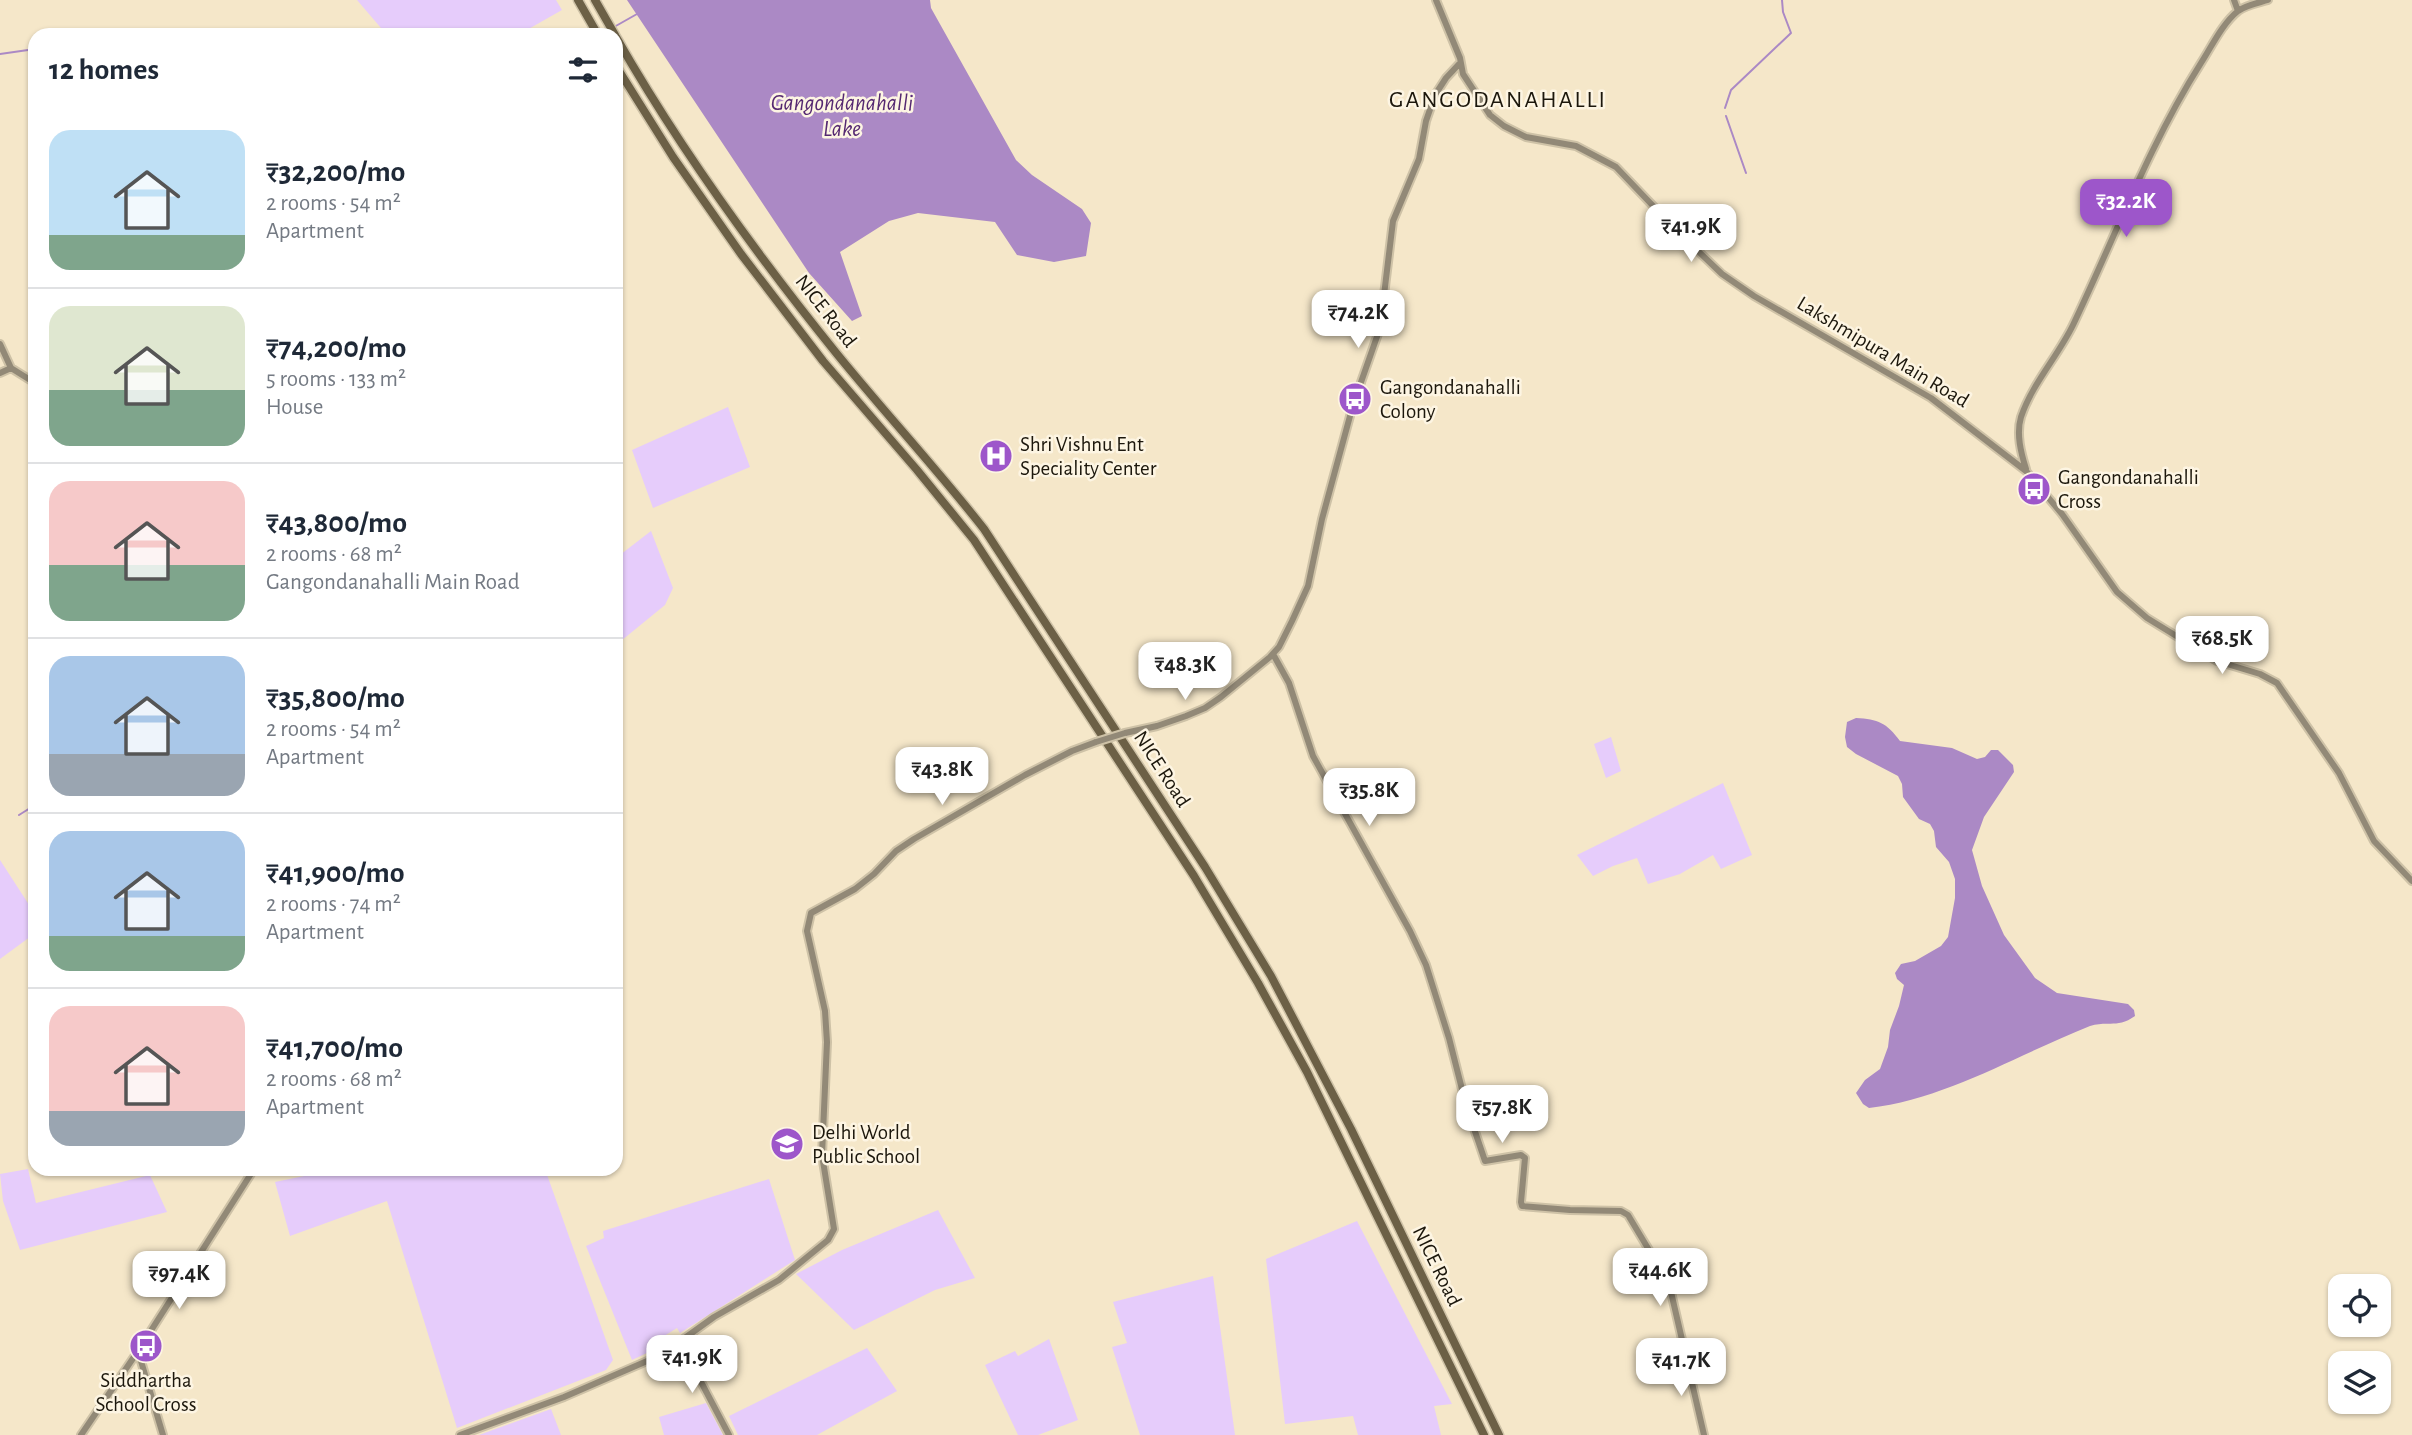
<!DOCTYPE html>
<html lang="en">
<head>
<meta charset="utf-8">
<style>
  body { margin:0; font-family:"Alegreya Sans",sans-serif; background:#f6f6f7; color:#1f2937; height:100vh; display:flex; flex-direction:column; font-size:26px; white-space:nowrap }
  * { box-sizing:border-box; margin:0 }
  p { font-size:23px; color:#747a83 }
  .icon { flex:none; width:38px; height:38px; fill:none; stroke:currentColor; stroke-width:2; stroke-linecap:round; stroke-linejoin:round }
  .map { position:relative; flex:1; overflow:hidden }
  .panel { position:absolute; left:28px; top:28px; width:595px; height:1148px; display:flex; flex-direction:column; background:#fff; border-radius:21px; box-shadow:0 2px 5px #0004 }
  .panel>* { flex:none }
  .tools { position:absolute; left:2328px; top:1274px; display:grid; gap:14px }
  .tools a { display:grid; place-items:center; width:63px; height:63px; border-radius:14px; background:#fff; box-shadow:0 2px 5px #0004; font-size:35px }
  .price { position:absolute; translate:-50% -60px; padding:0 16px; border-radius:14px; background:#fff; color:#222; font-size:23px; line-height:46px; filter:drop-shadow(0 2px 4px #0008) }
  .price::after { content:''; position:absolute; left:50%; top:42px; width:21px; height:16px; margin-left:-10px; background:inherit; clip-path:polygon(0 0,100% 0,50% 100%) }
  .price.current { background:#9d56ca; color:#fff }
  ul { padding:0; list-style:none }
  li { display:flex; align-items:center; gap:21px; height:175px; padding:0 21px }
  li+li { border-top:2px solid #e0e1e3 }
  li span { display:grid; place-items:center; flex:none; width:196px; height:140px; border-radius:21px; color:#555 }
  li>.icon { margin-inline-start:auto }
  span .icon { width:84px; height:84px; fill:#fffc; stroke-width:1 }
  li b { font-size:30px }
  h2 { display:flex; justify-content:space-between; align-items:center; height:84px; padding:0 21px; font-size:30px }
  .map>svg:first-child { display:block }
  .green { fill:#e6ccfb }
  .water { fill:#ab89c5 }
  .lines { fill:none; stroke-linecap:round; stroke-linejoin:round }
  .stream { stroke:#ab89c5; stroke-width:2 }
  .secondary-casing { stroke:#cec2a7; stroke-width:10 }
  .highway-casing { stroke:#cec2a7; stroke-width:11 }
  .secondary { stroke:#928977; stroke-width:6 }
  .highway { stroke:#6c6046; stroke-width:8 }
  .secondary-bridge-casing { stroke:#cec2a7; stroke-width:10; stroke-linecap:butt }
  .secondary-bridge { stroke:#928977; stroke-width:6 }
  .labels { text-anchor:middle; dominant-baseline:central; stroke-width:5; stroke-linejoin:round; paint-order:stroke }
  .street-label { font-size:21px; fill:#1c170c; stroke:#fdf5e3 }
  .poi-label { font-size:21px; fill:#1c170c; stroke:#fdf5e3; text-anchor:start }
  .water-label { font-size:23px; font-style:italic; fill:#552871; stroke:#fdf5e3 }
  .quarter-label { font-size:24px; letter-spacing:2px; fill:#1c170c; stroke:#fdf5e3 }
</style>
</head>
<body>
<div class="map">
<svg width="2412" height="1435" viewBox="0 0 2412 1435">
  <rect width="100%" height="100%" fill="#f5e7c9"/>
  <!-- green -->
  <path class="green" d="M357 0H556L562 10 518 35H387Z
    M728 407 750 467 653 508 632 450Z
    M651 531 673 588 665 605 616 645V558Z
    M1611 737 1621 771 1606 778 1594 744Z
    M1723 783 1752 855 1721 869 1713 855 1680 874 1648 884 1637 858 1613 866 1593 876 1577 855Z
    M0 860 35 914 34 934 0 959Z
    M28 1169 36 1203 150 1175 167 1212 20 1250 3 1201 0 1174Z
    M318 1169H545L613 1360 606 1370 457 1428 387 1201 290 1236 275 1182 304 1176Z
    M769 1179 795 1260 680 1333 677 1328 661 1338 664 1345 632 1360 586 1246 604 1238 603 1231Z
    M938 1210 975 1278 935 1290 854 1330 796 1274 842 1250Z
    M1357 1221 1452 1404 1434 1406 1441 1435H1358L1353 1416 1285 1424 1266 1259Z
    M1213 1276 1235 1435H1140L1112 1347 1127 1343 1113 1302Z
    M1049 1339 1078 1420 1038 1435H1018L985 1365 1015 1351 1018 1356Z
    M867 1348 897 1391 817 1435H738L729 1416Z
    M706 1403 723 1435H664L659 1417Z
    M551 1409 561 1435H479Z"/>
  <!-- water -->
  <path class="water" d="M627 0H930L931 8 1016 160 1032 175 1082 209 1091 223 1086 256 1054 262 1017 255 995 222 918 213 889 221 840 252 862 316 852 321 809 273Z
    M1856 718C1878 719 1887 723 1900 741L1952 748 1977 759 1985 757 1991 750H1998L2013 765 2014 772 1984 817 1972 850 1982 886 2004 935 2035 978 2057 993 2128 1004 2134 1010 2135 1016C2117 1029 2108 1020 2090 1026 2019 1054 1946 1099 1869 1108L1863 1104 1856 1093 1865 1080 1880 1069 1888 1047 1890 1030 1899 1006 1904 985 1897 979 1895 973 1901 964 1915 961 1941 946 1948 937 1955 898V879L1949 862 1936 847 1934 831 1930 824 1919 819 1903 797 1902 784 1898 776 1856 754 1847 747 1845 737 1847 722Z"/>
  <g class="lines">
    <!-- stream -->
    <path class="stream" d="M614 27 637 14
      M0 54 35 49
      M1725 108 1731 90 1791 33 1783 12 1782 0
      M1726 116 1746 173
      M19 815 35 805"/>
    <defs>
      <path id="secondary" d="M1436 0 1460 58 1463 74 1490 115 1504 126 1526 137 1576 146 1616 167 1676 230 1722 274 1754 296 1931 398 2026 471 2062 514 2117 592 2147 618 2217 661 2260 674 2277 683 2339 773 2374 841 2412 881
        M2234 0 2238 11
        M0 344 11 368 35 383
        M0 373 11 368
        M2026 469C2021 453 2016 434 2021 417 2032 384 2058 356 2073 325 2115 237 2149 145 2201 63 2212 46 2222 24 2238 11 2246 5 2258 3 2268 0
        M1273 654 1289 683 1313 756 1410 931 1426 965 1449 1038 1466 1105 1485 1161 1521 1155 1525 1158 1521 1202 1522 1206 1570 1210 1621 1211 1628 1215 1652 1255 1671 1292 1704 1435
        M1125 733 1157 726 1186 716 1205 708 1221 697 1270 657 1279 647 1292 621 1308 586 1322 519 1353 405 1380 328 1393 221 1419 159 1426 121 1435 95 1446 78 1460 63
        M680 1342 729 1435
        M138 1351 163 1435
        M81 1435 138 1351 254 1169
        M460 1435 564 1397 661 1355 714 1317 779 1280 828 1240 834 1229 822 1155 827 1042 825 1011 807 931 811 913 855 889 874 874 896 851 914 839 1025 775 1072 751 1096 742"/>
      <path id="highway" d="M578 0 598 35
        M595 0 615 35
        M616 37C680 149 756 254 837 354 885 413 937 469 984 529L1205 867 1271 976 1351 1129 1499 1435
        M616 66 673 157 741 254 823 361 917 470 974 540 1194 876 1258 983 1307 1072 1484 1435"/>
    </defs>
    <!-- secondary casing -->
    <use href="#secondary" class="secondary-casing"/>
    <!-- highway casing -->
    <use href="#highway" class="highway-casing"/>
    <!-- secondary -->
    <use href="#secondary" class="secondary"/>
    <!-- highway -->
    <use href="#highway" class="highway"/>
    <defs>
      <path id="secondary-bridge" d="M1096 742 1125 733"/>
    </defs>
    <!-- secondary-bridge casing -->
    <use href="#secondary-bridge" class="secondary-bridge-casing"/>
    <!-- secondary-bridge -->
    <use href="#secondary-bridge" class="secondary-bridge"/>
  </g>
  <!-- icons -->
  <defs>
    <symbol id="bus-disc" viewBox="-11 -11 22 22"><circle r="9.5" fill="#9d56ca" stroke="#fdf5e3"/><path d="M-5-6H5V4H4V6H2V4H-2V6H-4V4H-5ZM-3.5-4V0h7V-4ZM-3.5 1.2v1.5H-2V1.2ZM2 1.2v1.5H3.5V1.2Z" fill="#fff"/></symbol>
    <symbol id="hospital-disc" viewBox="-11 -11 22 22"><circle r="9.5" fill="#9d56ca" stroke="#fdf5e3"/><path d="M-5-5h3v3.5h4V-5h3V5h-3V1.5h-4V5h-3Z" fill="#fff"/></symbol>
    <symbol id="school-disc" viewBox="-11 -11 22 22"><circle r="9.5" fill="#9d56ca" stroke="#fdf5e3"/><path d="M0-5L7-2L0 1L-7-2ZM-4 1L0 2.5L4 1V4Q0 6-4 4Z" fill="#fff"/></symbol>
  </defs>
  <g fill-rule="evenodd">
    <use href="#bus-disc" x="1336" y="380" width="38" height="38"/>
    <use href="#hospital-disc" x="977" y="437" width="38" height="38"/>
    <use href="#bus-disc" x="2015" y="470" width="38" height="38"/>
    <use href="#school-disc" x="768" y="1125" width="38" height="38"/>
    <use href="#bus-disc" x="127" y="1327" width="38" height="38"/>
  </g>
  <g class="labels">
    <!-- street labels -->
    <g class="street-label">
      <text transform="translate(826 311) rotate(52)">NICE Road</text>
      <text transform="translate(1883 352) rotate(31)">Lakshmipura Main Road</text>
      <text transform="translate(1162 769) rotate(57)">NICE Road</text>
      <text transform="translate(1437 1266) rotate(64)">NICE Road</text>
    </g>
    <!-- poi labels -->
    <g class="poi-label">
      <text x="1380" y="387">Gangondanahalli<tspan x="1380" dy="24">Colony</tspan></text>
      <text x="1020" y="444">Shri Vishnu Ent<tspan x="1020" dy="24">Speciality Center</tspan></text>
      <text x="2058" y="477">Gangondanahalli<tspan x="2058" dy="24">Cross</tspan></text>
      <text x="812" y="1132">Delhi World<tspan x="812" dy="24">Public School</tspan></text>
      <text x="146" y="1380" text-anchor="middle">Siddhartha<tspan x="146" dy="24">School Cross</tspan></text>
    </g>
    <!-- water labels -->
    <g class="water-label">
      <text x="842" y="103">Gangondanahalli<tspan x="842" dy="26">Lake</tspan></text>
    </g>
    <!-- quarter labels -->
    <g class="quarter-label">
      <text x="1498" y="100">GANGODANAHALLI</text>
    </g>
  </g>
</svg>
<div class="tools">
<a><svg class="icon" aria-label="locate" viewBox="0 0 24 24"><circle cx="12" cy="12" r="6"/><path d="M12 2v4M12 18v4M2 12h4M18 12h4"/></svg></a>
<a><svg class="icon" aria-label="layers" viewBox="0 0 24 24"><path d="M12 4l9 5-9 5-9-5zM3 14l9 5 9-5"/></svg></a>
</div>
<b class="price current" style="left:2126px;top:239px">₹32.2K</b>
<b class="price" style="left:1691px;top:264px">₹41.9K</b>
<b class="price" style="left:1358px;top:350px">₹74.2K</b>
<b class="price" style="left:2222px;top:676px">₹68.5K</b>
<b class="price" style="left:1185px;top:702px">₹48.3K</b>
<b class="price" style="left:942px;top:807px">₹43.8K</b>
<b class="price" style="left:1369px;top:828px">₹35.8K</b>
<b class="price" style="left:1502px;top:1145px">₹57.8K</b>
<b class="price" style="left:1660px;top:1308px">₹44.6K</b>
<b class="price" style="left:179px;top:1311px">₹97.4K</b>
<b class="price" style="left:692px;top:1395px">₹41.9K</b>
<b class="price" style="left:1681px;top:1398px">₹41.7K</b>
<section class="panel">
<h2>12 homes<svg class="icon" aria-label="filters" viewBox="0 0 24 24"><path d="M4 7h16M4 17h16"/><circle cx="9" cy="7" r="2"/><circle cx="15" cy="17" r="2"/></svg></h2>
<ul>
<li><span style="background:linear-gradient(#bfe0f5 75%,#7fa58c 0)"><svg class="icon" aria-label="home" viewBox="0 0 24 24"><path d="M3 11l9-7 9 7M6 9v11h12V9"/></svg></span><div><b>₹32,200/mo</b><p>2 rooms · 54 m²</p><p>Apartment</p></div></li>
<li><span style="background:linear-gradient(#dfe7d0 60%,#7fa58c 0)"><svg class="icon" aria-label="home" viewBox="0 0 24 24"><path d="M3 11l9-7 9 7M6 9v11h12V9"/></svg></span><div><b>₹74,200/mo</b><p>5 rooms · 133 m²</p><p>House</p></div></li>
<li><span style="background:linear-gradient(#f6c9c9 60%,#7fa58c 0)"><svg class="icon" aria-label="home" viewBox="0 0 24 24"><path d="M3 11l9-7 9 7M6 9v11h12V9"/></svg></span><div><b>₹43,800/mo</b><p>2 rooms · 68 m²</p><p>Gangondanahalli Main Road</p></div></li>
<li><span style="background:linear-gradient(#a9c7e8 70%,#9aa5b1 0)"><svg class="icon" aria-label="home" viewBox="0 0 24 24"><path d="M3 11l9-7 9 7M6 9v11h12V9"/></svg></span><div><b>₹35,800/mo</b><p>2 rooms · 54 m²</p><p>Apartment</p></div></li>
<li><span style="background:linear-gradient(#a9c7e8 75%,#7fa58c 0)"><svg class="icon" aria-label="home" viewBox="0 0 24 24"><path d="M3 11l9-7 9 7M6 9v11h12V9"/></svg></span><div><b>₹41,900/mo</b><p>2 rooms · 74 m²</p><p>Apartment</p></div></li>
<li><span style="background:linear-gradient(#f6c9c9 75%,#9aa5b1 0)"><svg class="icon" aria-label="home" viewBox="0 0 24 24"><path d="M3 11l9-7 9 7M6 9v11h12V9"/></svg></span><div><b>₹41,700/mo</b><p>2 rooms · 68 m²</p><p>Apartment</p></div></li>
</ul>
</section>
</div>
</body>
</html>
